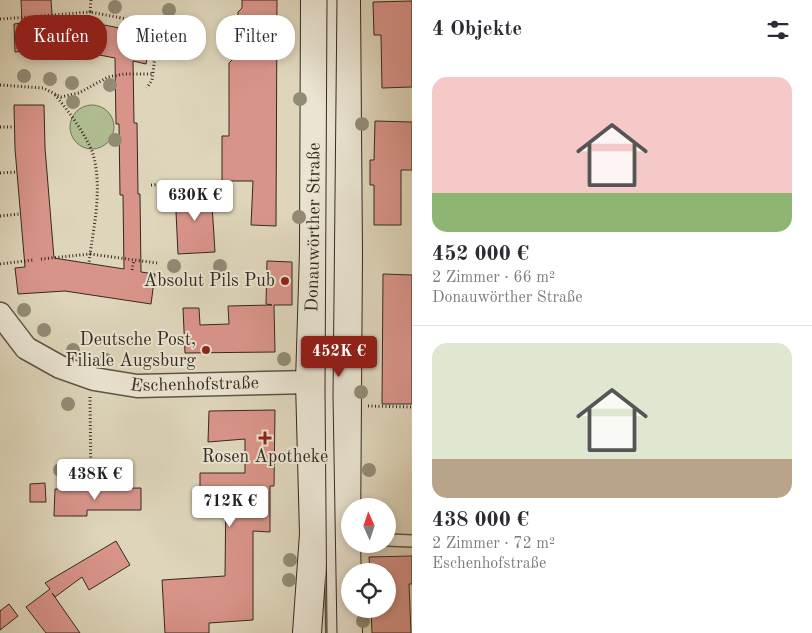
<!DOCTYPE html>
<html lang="de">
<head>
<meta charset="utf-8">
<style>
  body { margin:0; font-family:"Old Standard TT",serif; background:#f2f2f3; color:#2b2b33; height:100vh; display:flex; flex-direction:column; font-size:19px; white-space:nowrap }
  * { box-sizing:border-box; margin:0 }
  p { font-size:16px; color:#7c7c81 }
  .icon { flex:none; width:28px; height:28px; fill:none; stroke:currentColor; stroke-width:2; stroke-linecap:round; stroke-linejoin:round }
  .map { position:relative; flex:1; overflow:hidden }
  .panel { display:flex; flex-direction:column; background:#fff; width:400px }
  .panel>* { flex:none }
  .top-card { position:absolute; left:15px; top:15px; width:321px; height:45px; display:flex; gap:10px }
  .needle { width:32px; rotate:357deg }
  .tools { position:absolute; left:341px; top:498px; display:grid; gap:10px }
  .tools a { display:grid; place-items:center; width:55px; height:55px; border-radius:50%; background:#fff; box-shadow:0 2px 8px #0003; font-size:25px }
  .price { position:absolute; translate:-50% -42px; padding:0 11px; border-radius:5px; background:#fff; color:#222; font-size:16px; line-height:32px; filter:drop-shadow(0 1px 2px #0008) }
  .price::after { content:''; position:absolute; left:50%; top:30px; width:15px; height:11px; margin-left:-8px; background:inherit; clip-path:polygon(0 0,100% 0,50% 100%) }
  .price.on { background:#8f2418; color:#fff }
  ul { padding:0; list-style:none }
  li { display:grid; align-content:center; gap:10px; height:265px; padding:0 20px }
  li+li { border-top:1px solid #e1e1e2 }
  li span { display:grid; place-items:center; height:155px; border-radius:15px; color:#555 }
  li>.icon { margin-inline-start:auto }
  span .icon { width:90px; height:90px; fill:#fffc; stroke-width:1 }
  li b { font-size:21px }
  h2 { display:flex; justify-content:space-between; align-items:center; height:60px; padding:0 20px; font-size:21px }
  .tag { padding:0 18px; border-radius:20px; background:#fff; box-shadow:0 2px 8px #0003; font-size:18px; line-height:45px }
  .tag.on { background:#8f2418; color:#fff }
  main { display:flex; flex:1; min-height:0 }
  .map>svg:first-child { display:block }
  .green { fill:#b0bd91; stroke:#727359 }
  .building { fill:#d9948a; stroke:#342921 }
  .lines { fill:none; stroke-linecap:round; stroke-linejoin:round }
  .service-casing { stroke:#5e5447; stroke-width:14 }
  .minor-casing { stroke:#5e5447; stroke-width:25 }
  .secondary-casing { stroke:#342921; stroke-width:30 }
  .path { stroke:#342921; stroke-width:3; stroke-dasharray:1 2.5; stroke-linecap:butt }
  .service { stroke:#eae4d2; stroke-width:11 }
  .minor { stroke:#eae4d2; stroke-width:22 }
  .secondary { stroke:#eae4d2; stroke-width:28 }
  .tram { stroke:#342921; stroke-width:1 }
  .tree { fill:#928b75 }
  .poi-dot { fill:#8f2418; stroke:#eae4d2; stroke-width:2 }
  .labels { text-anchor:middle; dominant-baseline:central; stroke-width:4; stroke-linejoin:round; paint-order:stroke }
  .street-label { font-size:18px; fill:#342921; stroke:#eae4d2 }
  .poi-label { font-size:18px; fill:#342921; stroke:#eae4d2; text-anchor:end }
</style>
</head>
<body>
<main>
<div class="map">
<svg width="412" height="633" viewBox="0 0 412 633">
  <rect width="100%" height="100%" fill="#ded5ba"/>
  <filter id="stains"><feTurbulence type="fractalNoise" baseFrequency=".004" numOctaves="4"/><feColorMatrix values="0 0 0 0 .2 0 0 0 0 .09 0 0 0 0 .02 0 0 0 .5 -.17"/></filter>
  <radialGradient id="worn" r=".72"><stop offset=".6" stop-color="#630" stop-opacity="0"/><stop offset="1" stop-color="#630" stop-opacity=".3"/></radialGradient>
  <!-- green -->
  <path class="green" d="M70 127a22 22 0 1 1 44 0a22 22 0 1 1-44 0Z"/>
  <!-- building -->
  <path class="building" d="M21 0H51L52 15 151 34 146 64 133 61 134 123H137L138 194H140L141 272 155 274 151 304 65 291 18 294 15 268 25 267 15 149 14 105H44L45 148 54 258 124 269 123 195H120L119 124H116L115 58 63 48 15 52 14 24 22 23Z
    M242 0H277L276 226 251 225 253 181H222V136H229V63L233 59 238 45V12L242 8Z
    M412 1V87L382 88 381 35H374L373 2Z
    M375 121 412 122V170H401V225H374V185H370V160H374Z
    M211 189 215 252 178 254 175 191Z
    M267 261 292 262V305H274L275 352 185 353 183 308H199L200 325 229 324 228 306 272 305 266 304Z
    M383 274 412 275V404H382Z
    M275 410 274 486H270V532L253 531V620L209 623V633H165L162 580 225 576 226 490 200 489V473H245V439L208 442 209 411Z
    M45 483 46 502H30V484Z
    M141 488V510H87V516H54L55 489Z
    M116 541 130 565 89 590 82 577 55 597 52 593 80 633H46L26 607 50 589 45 583Z
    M412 556V584H409L411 633H372L371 609H388V571H370L369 557Z
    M9 604 18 616 0 630V611Z"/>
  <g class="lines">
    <defs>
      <path id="service" d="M331 0 328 393 332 633
        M388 540 412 541"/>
      <g id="minor">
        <path id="s1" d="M0 314 26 348 60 367 94 379 137 386 310 382 346 406"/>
      </g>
      <g id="secondary">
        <path d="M346 0 348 253 346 540 348 633"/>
        <path id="s2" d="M307 633 314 534 310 382 314 252 315 0"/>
      </g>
    </defs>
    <!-- service casing -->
    <use href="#service" class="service-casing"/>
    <!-- minor casing -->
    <use href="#minor" class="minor-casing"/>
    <!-- secondary casing -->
    <use href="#secondary" class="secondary-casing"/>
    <!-- path -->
    <path class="path" d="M91 0 90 12 159 25 152 80 147 88
      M41 16 90 12 87 22
      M0 19 31 17
      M129 29 131 20
      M0 85 43 88 61 97 79 93 108 77 124 74H152
      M55 95C67 109 87 136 93 154 102 186 95 221 90 254L157 263
      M0 127H14
      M0 173 17 172
      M151 185 217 182 229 188
      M0 216 20 214
      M41 259 90 254 89 264
      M0 264 33 260
      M132 270 134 260
      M90 397 91 489
      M368 406 412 407"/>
    <!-- service -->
    <use href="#service" class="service"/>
    <!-- minor -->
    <use href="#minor" class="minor"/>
    <!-- secondary -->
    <use href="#secondary" class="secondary"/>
    <!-- tram -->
    <path class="tram" d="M327 0 325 391 327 633
      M337 0 333 396 337 633"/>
  </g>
  <!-- trees -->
  <g class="tree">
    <circle cx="115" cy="7" r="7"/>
    <circle cx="169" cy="10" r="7"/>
    <circle cx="171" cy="50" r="7"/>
    <circle cx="24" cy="76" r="7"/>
    <circle cx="50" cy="79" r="7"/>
    <circle cx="72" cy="83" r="7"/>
    <circle cx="110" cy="85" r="7"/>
    <circle cx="300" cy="99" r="7"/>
    <circle cx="73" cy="102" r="7"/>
    <circle cx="362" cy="124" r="7"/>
    <circle cx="115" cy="140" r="7"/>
    <circle cx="299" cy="217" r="7"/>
    <circle cx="174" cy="266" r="7"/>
    <circle cx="220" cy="266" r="7"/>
    <circle cx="24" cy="310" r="7"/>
    <circle cx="44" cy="330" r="7"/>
    <circle cx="73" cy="350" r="7"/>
    <circle cx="284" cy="359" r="7"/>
    <circle cx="106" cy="360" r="7"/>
    <circle cx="361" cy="392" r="7"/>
    <circle cx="68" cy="404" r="7"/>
    <circle cx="60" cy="470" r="7"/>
    <circle cx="369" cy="470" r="7"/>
    <circle cx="290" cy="560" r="7"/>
    <circle cx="289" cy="580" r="7"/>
    <circle cx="363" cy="621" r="7"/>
  </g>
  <!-- markers -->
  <g class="poi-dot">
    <circle cx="285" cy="281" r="5"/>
    <circle cx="206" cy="350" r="5"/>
    <path d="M262.5 430.5h5v5h5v5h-5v5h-5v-5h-5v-5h5z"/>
  </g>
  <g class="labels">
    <!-- street labels -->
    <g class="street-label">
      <text stroke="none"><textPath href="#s2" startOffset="406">Donauwörther Straße</textPath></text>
      <text stroke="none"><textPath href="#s1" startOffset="219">Eschenhofstraße</textPath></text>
    </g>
    <!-- poi labels -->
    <g class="poi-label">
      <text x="275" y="281">Absolut Pils Pub</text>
      <text x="196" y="340">Deutsche Post,<tspan x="196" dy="21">Filiale Augsburg</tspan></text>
      <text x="265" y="457" text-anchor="middle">Rosen Apotheke</text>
    </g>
  </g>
  <rect width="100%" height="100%" filter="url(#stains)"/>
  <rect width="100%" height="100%" fill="url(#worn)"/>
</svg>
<div class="tools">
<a><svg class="needle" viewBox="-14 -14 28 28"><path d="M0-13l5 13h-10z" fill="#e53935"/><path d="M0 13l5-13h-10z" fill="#7c7c81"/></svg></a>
<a><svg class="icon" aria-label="locate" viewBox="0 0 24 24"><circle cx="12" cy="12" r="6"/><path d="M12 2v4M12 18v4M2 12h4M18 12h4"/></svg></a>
</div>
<b class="price" style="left:195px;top:222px">630K €</b>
<b class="price on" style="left:339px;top:378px">452K €</b>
<b class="price" style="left:95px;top:501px">438K €</b>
<b class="price" style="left:230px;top:528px">712K €</b>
<div class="top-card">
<a class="tag on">Kaufen</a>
<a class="tag">Mieten</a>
<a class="tag">Filter</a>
</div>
</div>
<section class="panel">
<h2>4 Objekte<svg class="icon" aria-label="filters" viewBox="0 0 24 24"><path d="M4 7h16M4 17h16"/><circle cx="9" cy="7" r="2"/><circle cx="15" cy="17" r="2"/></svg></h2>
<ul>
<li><span style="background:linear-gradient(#f6c9c9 75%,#8fb573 0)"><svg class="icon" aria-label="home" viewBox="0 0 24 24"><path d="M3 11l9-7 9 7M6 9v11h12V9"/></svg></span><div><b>452 000 €</b><p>2 Zimmer · 66 m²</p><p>Donauwörther Straße</p></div></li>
<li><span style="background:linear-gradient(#dfe7d0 75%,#b9a48a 0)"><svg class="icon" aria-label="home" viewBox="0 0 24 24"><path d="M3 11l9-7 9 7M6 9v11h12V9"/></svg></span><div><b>438 000 €</b><p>2 Zimmer · 72 m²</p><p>Eschenhofstraße</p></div></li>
</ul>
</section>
</main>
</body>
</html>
